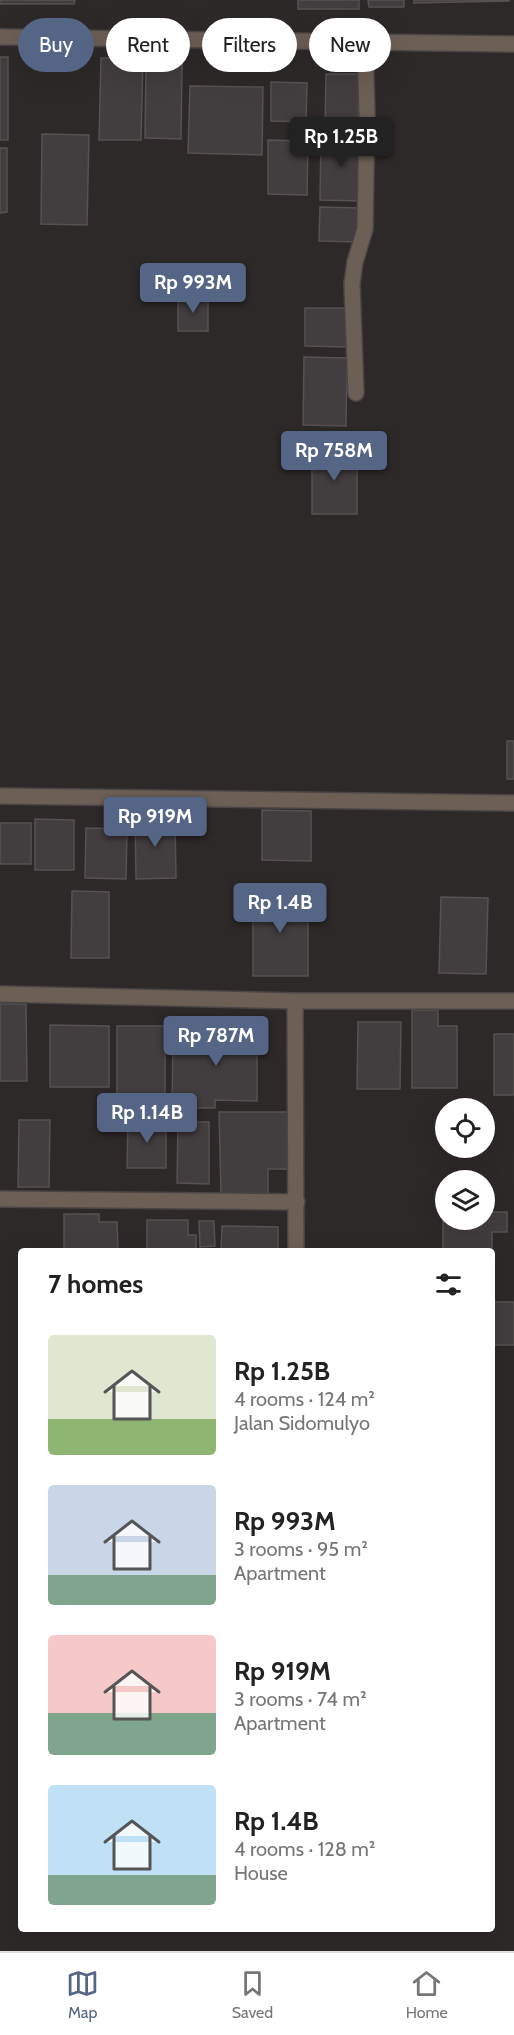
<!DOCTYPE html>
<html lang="en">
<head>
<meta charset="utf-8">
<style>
  body { margin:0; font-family:Cabin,sans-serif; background:#f2f2f2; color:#222; height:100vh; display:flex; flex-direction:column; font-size:22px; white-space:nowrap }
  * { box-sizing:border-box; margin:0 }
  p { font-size:20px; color:#767676 }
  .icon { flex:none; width:33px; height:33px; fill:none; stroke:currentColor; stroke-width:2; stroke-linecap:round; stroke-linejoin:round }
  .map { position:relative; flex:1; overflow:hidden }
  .details { position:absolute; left:18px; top:1248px; width:477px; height:684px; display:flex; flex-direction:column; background:#fff; border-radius:6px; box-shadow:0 6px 24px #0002 }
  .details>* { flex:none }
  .hud { position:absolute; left:18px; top:18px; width:478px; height:54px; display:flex; gap:12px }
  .buttons { position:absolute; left:435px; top:1098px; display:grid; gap:12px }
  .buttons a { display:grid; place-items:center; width:60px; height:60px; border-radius:50%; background:#fff; box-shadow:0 6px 24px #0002; font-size:30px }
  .price { position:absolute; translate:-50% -51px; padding:0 14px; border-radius:6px; background:#556585; color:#fff; font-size:20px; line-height:39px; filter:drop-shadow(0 2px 3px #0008) }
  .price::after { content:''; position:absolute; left:50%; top:36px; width:18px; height:14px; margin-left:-9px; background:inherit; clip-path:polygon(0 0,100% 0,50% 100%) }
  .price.selected { background:#222; color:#fff }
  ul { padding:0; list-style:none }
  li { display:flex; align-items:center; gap:18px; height:150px; padding:0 30px }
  li span { display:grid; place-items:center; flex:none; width:168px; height:120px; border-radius:6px; color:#555 }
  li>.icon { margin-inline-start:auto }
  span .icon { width:72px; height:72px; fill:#fffc; stroke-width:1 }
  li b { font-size:26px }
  h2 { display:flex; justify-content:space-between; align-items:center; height:72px; padding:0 30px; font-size:26px }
  .chip { padding:0 21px; border-radius:27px; background:#fff; box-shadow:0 6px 24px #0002; font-size:21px; line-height:54px }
  .chip.selected { background:#556585; color:#fff }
  .menu { display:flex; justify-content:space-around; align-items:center; height:84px; border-top:2px solid #e0e0e0; background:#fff; font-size:16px; color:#767676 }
  .menu a { display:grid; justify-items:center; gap:3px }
  .menu .selected { color:#556585 }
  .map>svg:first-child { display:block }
  .building { fill:#423d3e; stroke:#565152; stroke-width:1.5 }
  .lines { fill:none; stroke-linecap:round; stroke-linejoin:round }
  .minor-casing { stroke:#494545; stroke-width:18 }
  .tertiary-casing { stroke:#494545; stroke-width:18 }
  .minor { stroke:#6c5f56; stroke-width:15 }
  .tertiary { stroke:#6c5f56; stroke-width:15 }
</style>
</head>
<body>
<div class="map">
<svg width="514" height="1951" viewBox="0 0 514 1951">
  <rect width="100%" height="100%" fill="#2e2929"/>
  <!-- building -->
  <path class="building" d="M0 0H75L74 4H0Z
    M298 0H359V9H298Z
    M368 0H404V7H369Z
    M414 0H509V1L414 3Z
    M0 57H8V140H0Z
    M101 58H143L141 140H99Z
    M146 64H182L181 139 145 138Z
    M326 74H359L358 130 325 129Z
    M271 82 307 83 306 122 271 121Z
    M190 86 263 87 262 155 188 153Z
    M42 134 89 135 87 225 41 224Z
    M321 134 362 135 361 201 320 200Z
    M268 140 308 141 307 195 268 194Z
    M0 148H7V212L0 213Z
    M320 207 361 208 360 242 319 241Z
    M178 297 208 298V331H178Z
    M305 308H347V347L305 346Z
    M304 357 347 358 346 426 303 425Z
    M312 449H357V514H312Z
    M507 741H514V779H507Z
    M262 810 311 811V861L262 860Z
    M135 817H175L176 878 136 879Z
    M35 819 74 820V870H35Z
    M0 823H31V864H0Z
    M86 828 127 829 126 879 85 878Z
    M72 891 109 892V958H71Z
    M253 891H308V976H253Z
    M441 897 488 898 486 974 439 973Z
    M0 1004H26L27 1081H0Z
    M412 1010H438V1026H457V1088H412Z
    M207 1021 257 1022V1101L215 1100V1108H172L173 1042H207Z
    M358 1022H401L400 1089H357Z
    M50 1025 109 1026V1087H50Z
    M117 1026H165V1104H117Z
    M494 1034H514V1095H494Z
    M219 1112H290V1169H268V1194H221Z
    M128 1119H166V1168H127Z
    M19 1120H50L49 1187H18Z
    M178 1122H209V1184L177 1183Z
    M443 1212H446V1220H484V1212H507V1232H492V1256V1251H443Z
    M64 1214H99V1222H117L118 1251H64Z
    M147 1220H188V1235H196V1251H147Z
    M199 1221H214L215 1246 200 1247Z
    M222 1226 278 1227V1251H221Z
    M492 1302H514V1345H492Z"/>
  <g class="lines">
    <defs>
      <path id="minor" d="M356 393 352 284 355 262 365 229 367 115 365 43
        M0 796 514 803
        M0 994 295 1001H514
        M295 1001 296 1251
        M0 1199 297 1202"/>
      <path id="tertiary" d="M0 37 514 44"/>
    </defs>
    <!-- minor casing -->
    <use href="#minor" class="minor-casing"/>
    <!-- tertiary casing -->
    <use href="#tertiary" class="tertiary-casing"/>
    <!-- minor -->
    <use href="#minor" class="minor"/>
    <!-- tertiary -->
    <use href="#tertiary" class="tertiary"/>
  </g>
</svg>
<div class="buttons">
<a><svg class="icon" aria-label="locate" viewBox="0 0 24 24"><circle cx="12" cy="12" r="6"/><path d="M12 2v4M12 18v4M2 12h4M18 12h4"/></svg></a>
<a><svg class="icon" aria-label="layers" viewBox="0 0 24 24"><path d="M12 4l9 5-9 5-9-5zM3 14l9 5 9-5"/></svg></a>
</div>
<b class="price selected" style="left:341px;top:168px">Rp 1.25B</b>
<b class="price" style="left:193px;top:314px">Rp 993M</b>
<b class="price" style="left:334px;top:482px">Rp 758M</b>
<b class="price" style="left:155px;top:848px">Rp 919M</b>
<b class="price" style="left:280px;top:934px">Rp 1.4B</b>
<b class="price" style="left:216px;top:1067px">Rp 787M</b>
<b class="price" style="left:147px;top:1144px">Rp 1.14B</b>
<div class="hud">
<a class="chip selected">Buy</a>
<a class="chip">Rent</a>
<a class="chip">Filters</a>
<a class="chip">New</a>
</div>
<section class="details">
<h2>7 homes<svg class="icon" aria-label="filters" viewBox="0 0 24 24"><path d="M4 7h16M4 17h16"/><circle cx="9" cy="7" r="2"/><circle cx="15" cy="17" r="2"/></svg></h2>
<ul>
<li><span style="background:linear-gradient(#dfe7d0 70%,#8fb573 0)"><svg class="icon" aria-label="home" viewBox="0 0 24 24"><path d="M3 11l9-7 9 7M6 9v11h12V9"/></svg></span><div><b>Rp 1.25B</b><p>4 rooms · 124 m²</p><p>Jalan Sidomulyo</p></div></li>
<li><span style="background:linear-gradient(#c9d6e8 75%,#7fa58c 0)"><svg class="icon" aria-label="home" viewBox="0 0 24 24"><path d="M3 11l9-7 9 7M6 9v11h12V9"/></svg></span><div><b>Rp 993M</b><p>3 rooms · 95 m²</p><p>Apartment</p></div></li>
<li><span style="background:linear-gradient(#f6c9c9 65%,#7fa58c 0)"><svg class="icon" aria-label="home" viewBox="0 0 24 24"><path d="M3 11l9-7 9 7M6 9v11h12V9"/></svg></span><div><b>Rp 919M</b><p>3 rooms · 74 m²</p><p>Apartment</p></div></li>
<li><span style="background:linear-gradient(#bfe0f5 75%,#7fa58c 0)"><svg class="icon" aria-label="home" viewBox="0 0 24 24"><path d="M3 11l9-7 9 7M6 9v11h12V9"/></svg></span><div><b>Rp 1.4B</b><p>4 rooms · 128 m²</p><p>House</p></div></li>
</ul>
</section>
</div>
<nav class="menu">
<a class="selected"><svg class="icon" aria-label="map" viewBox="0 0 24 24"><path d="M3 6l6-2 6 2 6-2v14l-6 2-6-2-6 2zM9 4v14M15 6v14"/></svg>Map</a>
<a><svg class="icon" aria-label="saved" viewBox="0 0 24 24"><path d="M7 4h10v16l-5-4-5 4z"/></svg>Saved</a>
<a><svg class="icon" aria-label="home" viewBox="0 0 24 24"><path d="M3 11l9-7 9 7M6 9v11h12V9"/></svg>Home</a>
</nav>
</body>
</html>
